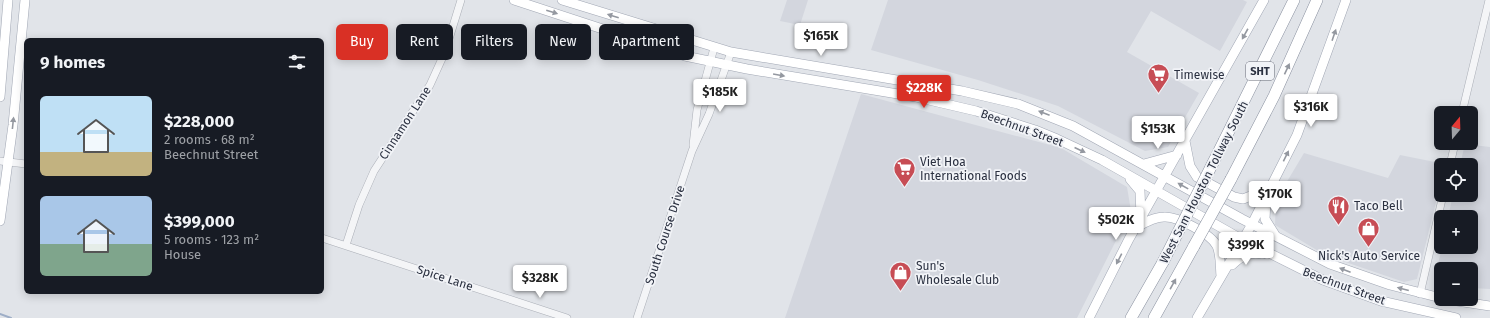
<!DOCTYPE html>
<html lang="en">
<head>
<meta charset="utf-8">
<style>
  body { margin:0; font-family:"Fira Sans",sans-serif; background:#242831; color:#f1f3f6; height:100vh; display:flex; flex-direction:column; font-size:15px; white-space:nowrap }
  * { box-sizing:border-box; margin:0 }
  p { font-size:13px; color:#9ea1a6 }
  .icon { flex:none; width:22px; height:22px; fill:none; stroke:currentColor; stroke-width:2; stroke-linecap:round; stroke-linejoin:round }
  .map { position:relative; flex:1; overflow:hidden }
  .side { position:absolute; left:24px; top:38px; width:300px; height:256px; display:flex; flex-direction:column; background:#171b24; border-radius:6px; box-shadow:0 2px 10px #0003 }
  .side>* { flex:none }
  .top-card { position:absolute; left:336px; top:24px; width:380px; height:36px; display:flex; gap:8px }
  .needle { width:26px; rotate:19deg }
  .fabs { position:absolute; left:1434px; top:106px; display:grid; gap:8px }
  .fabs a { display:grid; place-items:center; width:44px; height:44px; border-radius:6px; background:#171b24; box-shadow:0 2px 10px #0003; font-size:20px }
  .price { position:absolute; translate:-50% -34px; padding:0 9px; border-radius:4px; background:#fff; color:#222; font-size:13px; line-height:26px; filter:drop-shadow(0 1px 2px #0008) }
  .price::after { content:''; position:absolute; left:50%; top:24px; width:12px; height:9px; margin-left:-6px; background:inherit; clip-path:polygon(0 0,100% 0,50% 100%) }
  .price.active { background:#d93025; color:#fff }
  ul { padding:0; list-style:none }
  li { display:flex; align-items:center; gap:12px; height:100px; padding:0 16px }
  li span { display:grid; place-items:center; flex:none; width:112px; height:80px; border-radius:6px; color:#555 }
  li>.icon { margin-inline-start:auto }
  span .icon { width:48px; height:48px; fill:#fffc; stroke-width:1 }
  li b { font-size:17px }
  h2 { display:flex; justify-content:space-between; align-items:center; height:48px; padding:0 16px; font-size:17px }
  .tag { padding:0 14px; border-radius:6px; background:#171b24; box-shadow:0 2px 10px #0003; font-size:14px; line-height:36px }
  .tag.active { background:#d93025; color:#fff }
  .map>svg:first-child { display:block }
  .built { fill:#d3d6de }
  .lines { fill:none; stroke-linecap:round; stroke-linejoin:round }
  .stream { stroke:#9eaec7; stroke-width:2 }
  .minor-casing { stroke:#aaaeb6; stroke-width:8 }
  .major-casing { stroke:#a1a7b4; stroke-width:10 }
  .highway-casing { stroke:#89909f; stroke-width:12 }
  .minor { stroke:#f4f5f7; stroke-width:7 }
  .major { stroke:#fff; stroke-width:9 }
  .highway { stroke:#fff; stroke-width:11 }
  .highway-bridge-casing { stroke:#89909f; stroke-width:12; stroke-linecap:butt }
  .highway-bridge { stroke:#fff; stroke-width:11 }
  .oneway { fill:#9498a0 }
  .labels { text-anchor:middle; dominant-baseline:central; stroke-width:3.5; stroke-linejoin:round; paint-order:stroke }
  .shield { fill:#f1f3f7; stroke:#666a77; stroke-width:1 }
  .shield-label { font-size:11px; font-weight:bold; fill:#2a3040 }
  .poi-label { font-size:12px; fill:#2a3040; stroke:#f1f3f7; text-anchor:start }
  .street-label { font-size:12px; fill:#2a3040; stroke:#f1f3f7 }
</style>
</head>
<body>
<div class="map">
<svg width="1490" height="318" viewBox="0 0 1490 318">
  <rect width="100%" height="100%" fill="#e1e4e9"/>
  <!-- built -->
  <path class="built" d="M787 0H808L800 25 780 21Z
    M888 0H1243L1247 2 1220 51 1151 11 1127 52 1199 93 1168 147 1145 151 1058 106 978 80 871 50Z
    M861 94 1061 148 1127 187 1131 211 1077 318H785Z
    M1465 144 1490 147V289L1471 288V269H1441V284L1434 281 1442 247H1471V217H1448L1453 195H1471V165H1460Z
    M1304 153 1388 178 1400 155 1445 164 1441 165V182L1417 279 1404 282 1325 255 1275 225 1276 200Z"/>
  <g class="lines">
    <!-- stream -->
    <path class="stream" d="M0 314 11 318"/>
    <defs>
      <path id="minor" d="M1462 113 1489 0
        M693 145 697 110 714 48
        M0 161 26 164
        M1450 165 1455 143
        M322 238 567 318
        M346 245 359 205 374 171 430 85 445 52 461 0
        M1420 294 1443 195
        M637 318 692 151 709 114 731 52"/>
      <path id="major" d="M514 0 685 56 747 69 916 97 976 111 1035 130 1057 139 1102 160 1243 240 1323 280 1381 301 1456 318
        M562 0 731 52 962 91 1018 104 1073 126 1242 219 1330 264 1390 285 1441 298
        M0 97 8 0
        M1185 141 1190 166 1197 177 1234 197 1243 199 1271 188
        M1144 164 1177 155
        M1130 179 1140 191 1141 216
        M1266 202 1265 219 1275 235
        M0 221 13 125 25 0
        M1135 228C1144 223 1154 217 1164 217 1177 216 1211 234 1217 246 1221 255 1220 266 1221 276
        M1232 265C1241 256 1250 251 1263 254
        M1444 299 1490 306
        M1089 318 1129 239 1264 0
        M1197 318 1252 224 1297 135 1346 0"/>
      <path id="highway" d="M1224 141 1294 0
        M1231 179 1274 96 1317 0
        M1131 318 1163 262
        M1154 318 1194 246"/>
    </defs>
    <!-- minor casing -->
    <use href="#minor" class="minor-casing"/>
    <!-- major casing -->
    <use href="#major" class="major-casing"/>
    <!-- highway casing -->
    <use href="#highway" class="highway-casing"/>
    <!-- minor -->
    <use href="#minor" class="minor"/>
    <!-- major -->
    <use href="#major" class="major"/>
    <!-- highway -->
    <use href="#highway" class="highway"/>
    <defs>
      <path id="highway-bridge" d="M1194 246 1231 179
        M1163 262 1224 141"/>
    </defs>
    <!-- highway-bridge casing -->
    <use href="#highway-bridge" class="highway-bridge-casing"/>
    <!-- highway-bridge -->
    <use href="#highway-bridge" class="highway-bridge"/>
  </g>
  <!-- one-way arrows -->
  <defs><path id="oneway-solid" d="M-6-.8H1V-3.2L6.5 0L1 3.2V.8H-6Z"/></defs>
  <g class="oneway">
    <use href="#oneway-solid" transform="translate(552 12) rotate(17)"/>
    <use href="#oneway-solid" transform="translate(613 16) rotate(-163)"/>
    <use href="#oneway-solid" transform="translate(1245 34) rotate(119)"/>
    <use href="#oneway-solid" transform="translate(1334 35) rotate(-71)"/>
    <use href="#oneway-solid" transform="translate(1287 69) rotate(-65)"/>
    <use href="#oneway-solid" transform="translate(779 75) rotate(10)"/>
    <use href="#oneway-solid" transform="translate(1044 113) rotate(-159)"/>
    <use href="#oneway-solid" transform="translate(13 123) rotate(-84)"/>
    <use href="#oneway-solid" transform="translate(1080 150) rotate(25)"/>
    <use href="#oneway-solid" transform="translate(1286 156) rotate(-64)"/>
    <use href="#oneway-solid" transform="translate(1183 186) rotate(-151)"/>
    <use href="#oneway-solid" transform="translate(1119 259) rotate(117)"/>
    <use href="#oneway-solid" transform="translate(1345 270) rotate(-159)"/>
    <use href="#oneway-solid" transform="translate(1173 284) rotate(-61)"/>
    <use href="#oneway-solid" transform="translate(1403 289) rotate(-165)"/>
  </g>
  <!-- icons -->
  <defs>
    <symbol id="supermarket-pin" viewBox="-11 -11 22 30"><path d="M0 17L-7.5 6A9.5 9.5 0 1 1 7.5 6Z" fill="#c74d55" stroke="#f1f3f7"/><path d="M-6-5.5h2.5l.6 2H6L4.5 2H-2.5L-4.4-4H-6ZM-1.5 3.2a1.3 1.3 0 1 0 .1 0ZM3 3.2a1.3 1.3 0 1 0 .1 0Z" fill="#fff"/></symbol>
    <symbol id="restaurant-pin" viewBox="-11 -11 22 30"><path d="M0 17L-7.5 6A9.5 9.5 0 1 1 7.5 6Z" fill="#c74d55" stroke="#f1f3f7"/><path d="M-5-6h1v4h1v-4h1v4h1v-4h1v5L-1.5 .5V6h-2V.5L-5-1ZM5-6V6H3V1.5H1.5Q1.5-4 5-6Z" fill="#fff"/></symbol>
    <symbol id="shop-pin" viewBox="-11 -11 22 30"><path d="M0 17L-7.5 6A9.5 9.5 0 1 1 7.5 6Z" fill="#c74d55" stroke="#f1f3f7"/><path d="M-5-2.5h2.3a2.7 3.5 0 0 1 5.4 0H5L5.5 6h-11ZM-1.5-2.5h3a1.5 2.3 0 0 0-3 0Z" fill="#fff"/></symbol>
  </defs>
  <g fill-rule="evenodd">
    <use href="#supermarket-pin" x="1146" y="62" width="25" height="34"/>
    <use href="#supermarket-pin" x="892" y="156" width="25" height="34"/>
    <use href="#restaurant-pin" x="1326" y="194" width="25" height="34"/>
    <use href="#shop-pin" x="1356" y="216" width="25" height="34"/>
    <use href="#shop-pin" x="888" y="260" width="25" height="34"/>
  </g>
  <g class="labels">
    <!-- shield labels -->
    <rect class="shield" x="1246" y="62" width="28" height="18" rx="3"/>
    <g class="shield-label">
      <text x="1260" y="71">SHT</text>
    </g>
    <!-- poi labels -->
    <g class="poi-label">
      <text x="1174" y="75">Timewise</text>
      <text x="920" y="162">Viet Hoa<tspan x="920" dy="14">International Foods</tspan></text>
      <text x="1354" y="206">Taco Bell</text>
      <text x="1369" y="256" text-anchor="middle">Nick's Auto Service</text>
      <text x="916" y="266">Sun's<tspan x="916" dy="14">Wholesale Club</tspan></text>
    </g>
    <!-- street labels -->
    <g class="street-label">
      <text transform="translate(405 123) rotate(-57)">Cinnamon Lane</text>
      <text transform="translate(1022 128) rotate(20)">Beechnut Street</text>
      <text transform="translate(1204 182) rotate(-63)">West Sam Houston Tollway South</text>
      <text transform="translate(665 235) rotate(-72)">South Course Drive</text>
      <text transform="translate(445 278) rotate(18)">Spice Lane</text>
      <text transform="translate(1344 286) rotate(20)">Beechnut Street</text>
    </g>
  </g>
</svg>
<div class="fabs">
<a><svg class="needle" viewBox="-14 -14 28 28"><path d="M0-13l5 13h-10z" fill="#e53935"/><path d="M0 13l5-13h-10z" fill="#9ea1a6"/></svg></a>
<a><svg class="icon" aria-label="locate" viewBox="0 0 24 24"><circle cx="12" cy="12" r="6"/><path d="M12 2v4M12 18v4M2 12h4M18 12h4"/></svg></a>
<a>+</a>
<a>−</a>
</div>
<b class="price" style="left:821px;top:57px">$165K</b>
<b class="price active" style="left:924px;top:109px">$228K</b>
<b class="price" style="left:720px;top:113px">$185K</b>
<b class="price" style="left:1311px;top:128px">$316K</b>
<b class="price" style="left:1158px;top:150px">$153K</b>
<b class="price" style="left:1275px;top:215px">$170K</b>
<b class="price" style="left:1116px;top:241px">$502K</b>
<b class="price" style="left:1246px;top:266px">$399K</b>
<b class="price" style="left:540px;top:299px">$328K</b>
<div class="top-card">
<a class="tag active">Buy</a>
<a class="tag">Rent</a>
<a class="tag">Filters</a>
<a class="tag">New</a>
<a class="tag">Apartment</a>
</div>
<section class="side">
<h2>9 homes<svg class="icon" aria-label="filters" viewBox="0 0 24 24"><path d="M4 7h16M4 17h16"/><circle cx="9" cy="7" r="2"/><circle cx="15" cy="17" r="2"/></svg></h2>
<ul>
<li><span style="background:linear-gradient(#bfe0f5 70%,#c2b280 0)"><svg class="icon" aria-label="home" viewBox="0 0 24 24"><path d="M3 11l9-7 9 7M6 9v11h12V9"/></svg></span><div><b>$228,000</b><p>2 rooms · 68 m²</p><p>Beechnut Street</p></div></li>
<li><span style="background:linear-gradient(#a9c7e8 60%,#7fa58c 0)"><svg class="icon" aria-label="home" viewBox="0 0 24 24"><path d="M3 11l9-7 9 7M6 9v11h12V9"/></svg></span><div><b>$399,000</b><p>5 rooms · 123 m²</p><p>House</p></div></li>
</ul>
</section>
</div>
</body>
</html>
